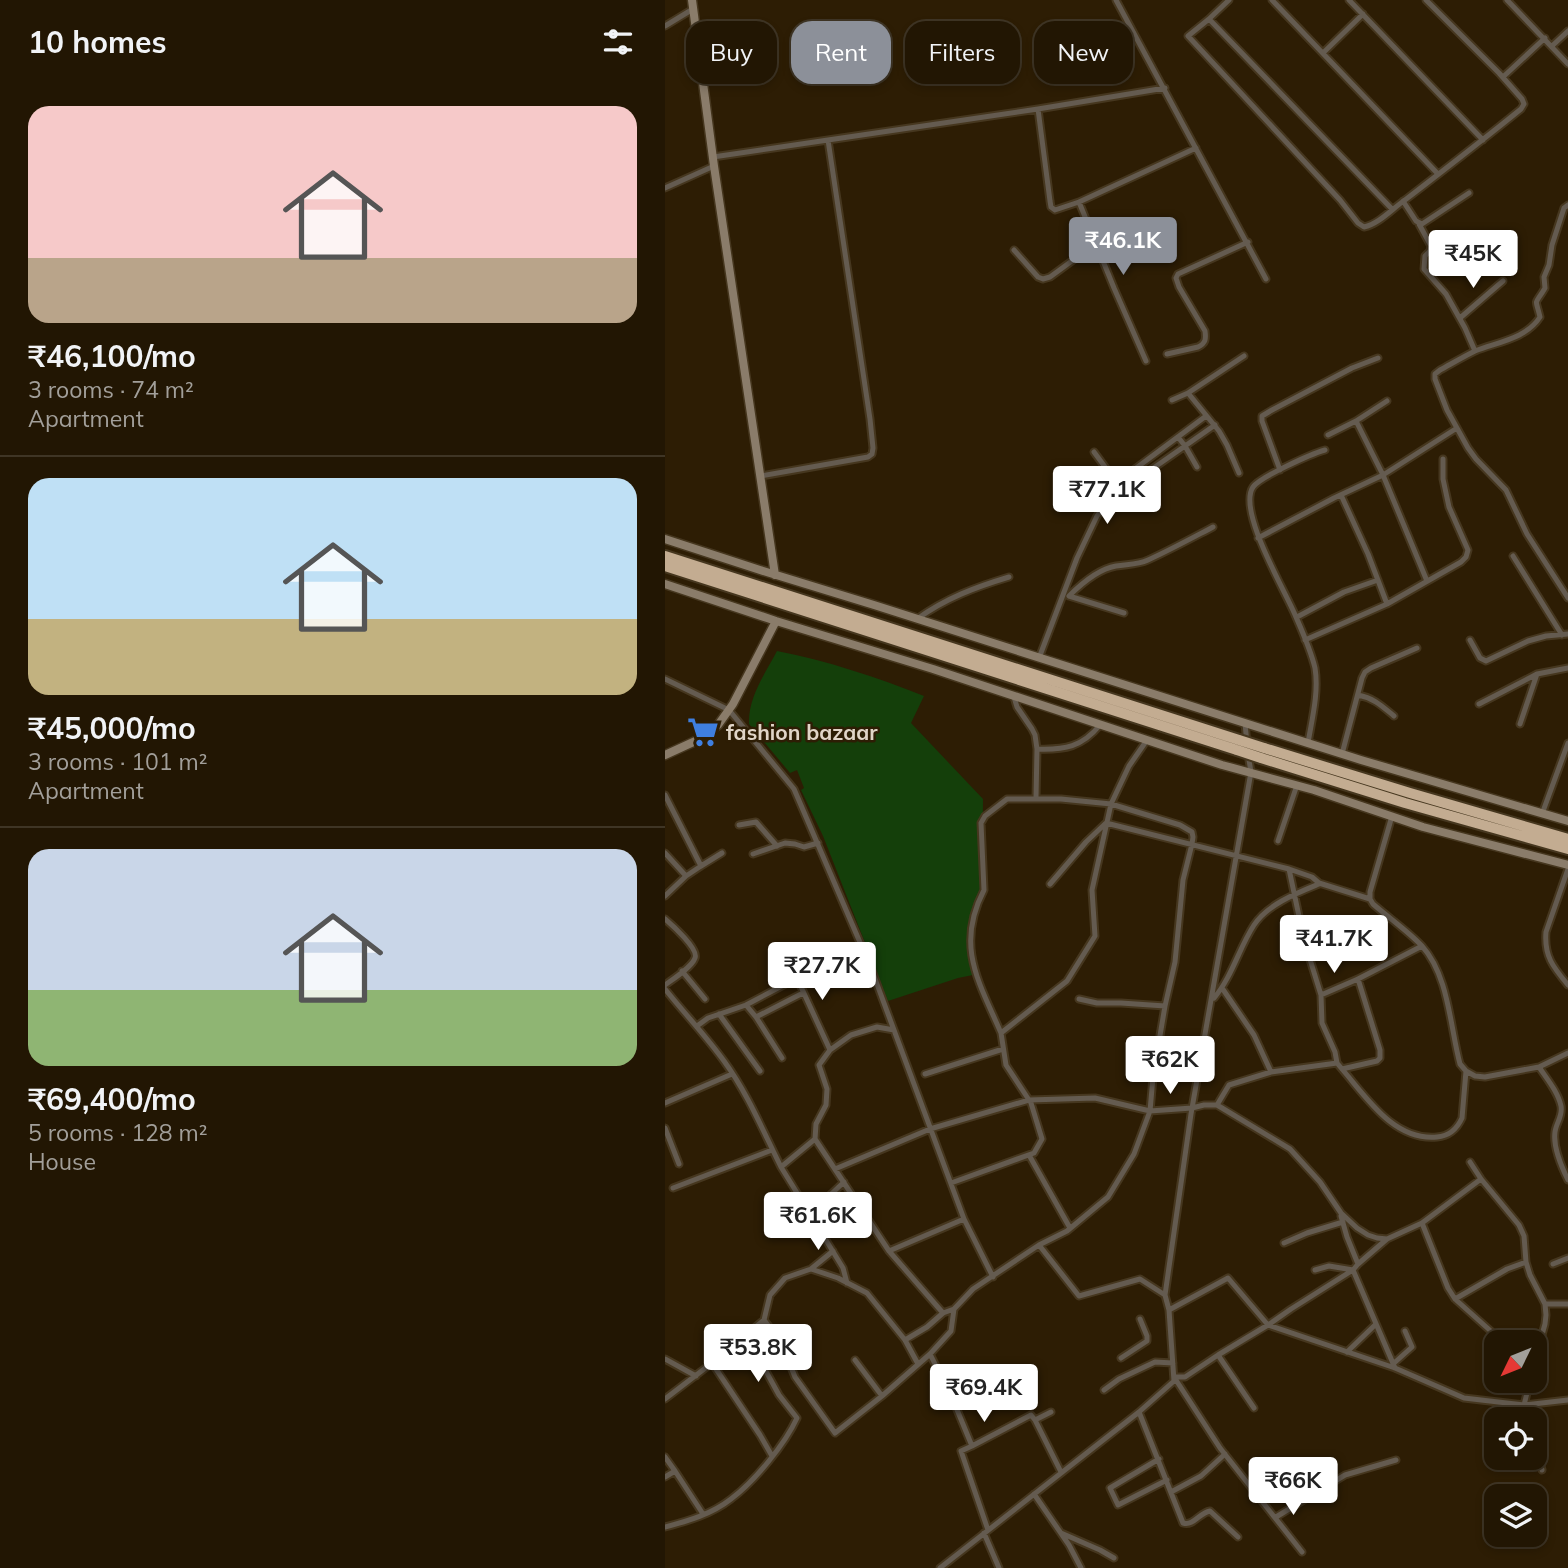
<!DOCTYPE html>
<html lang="en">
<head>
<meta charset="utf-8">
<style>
  body { margin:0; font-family:Mulish,sans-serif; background:#2a1f0d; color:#f1f3f6; height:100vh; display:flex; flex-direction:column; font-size:26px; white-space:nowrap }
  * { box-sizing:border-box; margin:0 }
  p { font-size:23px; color:#a29f9a }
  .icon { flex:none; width:38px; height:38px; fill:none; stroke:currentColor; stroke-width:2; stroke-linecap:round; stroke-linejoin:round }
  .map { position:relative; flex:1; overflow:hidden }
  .sheet { display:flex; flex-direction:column; background:#221603; width:665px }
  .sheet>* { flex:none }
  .top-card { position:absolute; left:21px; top:21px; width:665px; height:63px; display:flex; gap:14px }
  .needle { width:46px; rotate:227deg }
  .tools { position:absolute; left:819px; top:1330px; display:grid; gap:14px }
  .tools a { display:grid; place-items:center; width:63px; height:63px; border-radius:14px; background:#221603; box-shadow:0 4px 10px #0003,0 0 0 2px #3f3525; font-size:35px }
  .price { position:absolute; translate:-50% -60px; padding:0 16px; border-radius:7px; background:#fff; color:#222; font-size:23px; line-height:46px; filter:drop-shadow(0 2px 4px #0008) }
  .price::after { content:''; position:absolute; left:50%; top:42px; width:21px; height:16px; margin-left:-10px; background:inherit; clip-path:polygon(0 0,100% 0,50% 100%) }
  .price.current { background:#8c9099; color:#fff }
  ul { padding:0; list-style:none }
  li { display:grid; align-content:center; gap:14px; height:371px; padding:0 28px }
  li+li { border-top:2px solid #3f3525 }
  li span { display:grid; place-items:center; height:217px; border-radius:21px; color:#555 }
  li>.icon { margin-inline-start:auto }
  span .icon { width:126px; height:126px; fill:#fffc; stroke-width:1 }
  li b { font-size:30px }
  h2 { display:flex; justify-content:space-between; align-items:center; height:84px; padding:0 28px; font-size:30px }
  .chip { padding:0 24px; border-radius:21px; background:#221603; box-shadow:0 4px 10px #0003,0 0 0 2px #3f3525; font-size:24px; line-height:63px }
  .chip.current { background:#8c9099; color:#fff }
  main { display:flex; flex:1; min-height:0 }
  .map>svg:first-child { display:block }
  .green { fill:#143f0a }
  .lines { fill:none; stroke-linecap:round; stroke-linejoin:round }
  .street-casing { stroke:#46371f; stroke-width:9 }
  .secondary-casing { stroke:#46371f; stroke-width:11 }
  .highway-casing { stroke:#46371f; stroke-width:14 }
  .street { stroke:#645b50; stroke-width:5 }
  .secondary { stroke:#8a7c6a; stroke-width:8 }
  .highway { stroke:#c3ac91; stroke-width:10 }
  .highway-bridge-casing { stroke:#46371f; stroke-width:14; stroke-linecap:butt }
  .highway-bridge { stroke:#c3ac91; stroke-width:10 }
  .labels { text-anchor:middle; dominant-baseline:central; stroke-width:5; stroke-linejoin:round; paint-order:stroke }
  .poi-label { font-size:21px; font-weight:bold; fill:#e0d5c7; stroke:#2d1d04; text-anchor:start }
</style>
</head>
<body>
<main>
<section class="sheet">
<h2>10 homes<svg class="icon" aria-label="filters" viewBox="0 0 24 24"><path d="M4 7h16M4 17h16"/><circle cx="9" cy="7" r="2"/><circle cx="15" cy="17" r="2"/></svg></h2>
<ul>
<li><span style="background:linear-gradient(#f6c9c9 70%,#b9a48a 0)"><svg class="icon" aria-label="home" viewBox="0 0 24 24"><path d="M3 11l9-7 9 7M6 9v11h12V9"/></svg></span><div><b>₹46,100/mo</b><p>3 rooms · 74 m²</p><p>Apartment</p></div></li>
<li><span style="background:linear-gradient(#bfe0f5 65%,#c2b280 0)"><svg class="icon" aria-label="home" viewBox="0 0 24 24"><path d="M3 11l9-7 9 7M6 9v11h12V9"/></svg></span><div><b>₹45,000/mo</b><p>3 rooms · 101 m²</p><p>Apartment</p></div></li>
<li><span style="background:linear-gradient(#c9d6e8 65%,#8fb573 0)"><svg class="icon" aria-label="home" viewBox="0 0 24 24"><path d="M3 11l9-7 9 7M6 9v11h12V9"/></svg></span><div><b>₹69,400/mo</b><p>5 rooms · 128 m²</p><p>House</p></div></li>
</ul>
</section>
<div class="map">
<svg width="903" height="1568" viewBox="0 0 903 1568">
  <rect width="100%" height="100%" fill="#2d1d04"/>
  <!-- green -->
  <path class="green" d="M112 651C163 661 211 677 259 696L246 723 318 799 317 891 312 902 303 932 308 975 293 978 223 1001 158 836 136 790 139 788 132 770 125 773 84 724C83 697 100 674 112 651Z"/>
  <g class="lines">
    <defs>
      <path id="street" d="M451 0 601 279
        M607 0 773 174
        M684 0 818 140
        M842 0 903 64
        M544 19 564 0
        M0 26 28 9
        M887 46 903 31
        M658 53 698 14
        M838 77 880 38
        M373 109 385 201 386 207 390 210 414 202 531 148
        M163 140 373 109 500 88
        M48 157 163 140 205 419 208 448 207 454 203 457 96 476
        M0 188 49 166
        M738 201 751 221 757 224 804 193
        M414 202 449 288 481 361
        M903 205 899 208 887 245 884 265 879 277 880 288C869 307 870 296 875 317 861 339 832 342 810 351 798 357 786 364 775 370L770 374V379L782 410 803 448 811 459 841 490 862 534 903 598
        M727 209 544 19 523 36 675 200 693 223 699 227C714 224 728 208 740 200 779 170 818 140 856 109L859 104 857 99 834 73 761 0
        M754 224 766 246 765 251 760 256 759 269 781 294 800 328 810 351
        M349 250 373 277 378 279 385 277 430 244
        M795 318 838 281
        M502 354 533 347C541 343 541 339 540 331L514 287 511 278 513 274 583 242
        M523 393 554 431 562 445 574 473
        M507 400 523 393 579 356
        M691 421 718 475 762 581
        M663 435 691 421 722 401
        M513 437 520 446 532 467
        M429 452 457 490
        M615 470 597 421V416L607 410 687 368 713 358
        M451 483 541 416
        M676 495 703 554 722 604
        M593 538 669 498 718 475 792 428
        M848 556 897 635
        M404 596C417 583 433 569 451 566 462 564 472 565 483 560 505 550 527 538 548 527
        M404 596 459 613
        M632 617 679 592 713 580
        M252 619C281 598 311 587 344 577
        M640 640 722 604 796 562 801 557 803 550 784 507 778 479V459
        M805 640 815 658 821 661 863 641 881 636 903 634
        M374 658 412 558 432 516 442 503 457 490 550 425
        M0 679 64 710 129 789 206 968 299 1219 328 1277
        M693 695C709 698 717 706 729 716
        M349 697 352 707 367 729 370 735 372 749 371 798
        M814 704 872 674 903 668
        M580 723 582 744
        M855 724 872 674
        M643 743C647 719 654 692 650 668 646 651 638 633 631 617 621 592 572 511 588 487 595 477 646 454 660 450
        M372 749C400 750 417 747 435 725
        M677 754 697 678 700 672 706 668 752 648
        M0 795 36 866 21 876 0 853
        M877 814 903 743
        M727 816 705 892V899L708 904C724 918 743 931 757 946 784 976 785 1027 795 1064L801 1071 810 1076 820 1077 874 1067 903 1053
        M74 825 91 822 112 846
        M613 841 632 785
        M88 854 120 843 130 844 139 847 153 843
        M36 866 57 853
        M624 869 639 940 656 995 657 1023 670 1052 672 1063 677 1069C702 1098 729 1141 772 1137 784 1136 792 1129 797 1118L801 1071
        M903 869 881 932C879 956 888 967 903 985
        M385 884 421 842 441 823 624 869 647 877 654 883 705 899
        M0 896 21 876
        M0 919C7 925 34 949 30 958 27 967 8 979 0 985
        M126 965 165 1050
        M17 971 40 999
        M557 988 589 1035 606 1072
        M0 989C20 1014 41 1036 59 1061 83 1094 98 1131 116 1167L150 1139
        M656 995 693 979 757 946
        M549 998C567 977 574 948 589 925 603 904 632 893 654 884
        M414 999 432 1003H456L500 1006
        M81 1005 91 1017 117 1058
        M54 1014 95 1071
        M91 1017 138 993
        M32 1026 43 1018 81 1005 132 978
        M229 1030 212 1027 186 1035 165 1050 154 1065 162 1089 161 1105 151 1124 150 1139 224 1251 278 1313
        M874 1067C882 1079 893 1092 896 1106 898 1116 891 1123 890 1132 888 1147 897 1168 903 1180
        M677 1069 712 1061 715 1058V1050L693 979
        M260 1074 338 1049
        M0 1103 67 1074
        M552 1105 564 1085 606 1072 672 1063
        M0 1128 14 1164
        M364 1155 405 1228
        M805 1162 816 1179 854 1225 859 1236 861 1262 865 1275 880 1304 881 1315 880 1324 870 1360
        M116 1167 145 1214 179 1182
        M170 1169 265 1129 364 1100 430 1098 485 1111 527 1108 539 1105H552L625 1149 655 1182 676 1213 692 1228 703 1235 712 1238 722 1239 757 1223 816 1179
        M286 1183 369 1153 377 1139 366 1103 341 1065 336 1033 402 981 430 936 427 890 446 804 464 766 482 740
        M8 1188 107 1150
        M145 1214 178 1268 182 1283
        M757 1223 783 1288 790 1299 838 1342
        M619 1243 642 1233 678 1222
        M374 1245 414 1296 475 1279 500 1295
        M224 1251 299 1219
        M693 1264 722 1239
        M888 1264 903 1258
        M146 1269 168 1251
        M650 1270 664 1266 688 1270 730 1368
        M790 1299 842 1269 861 1262
        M880 1304H903
        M504 1310 563 1278 603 1325 730 1368 799 1398 859 1405 903 1400
        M99 1320 116 1342 130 1377 170 1433 217 1396
        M240 1340 262 1327 278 1313 289 1309 308 1289 374 1245 402 1231 443 1197 469 1154 485 1111 488 1077 500 1006 510 962 518 880 527 844 528 837 527 832 515 825 446 804 396 799H342L320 816 316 823 319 890C290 946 314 982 336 1033
        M682 1352 711 1324
        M265 1354 286 1331 289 1309
        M553 1355 589 1408
        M456 1358 482 1341V1336L475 1319
        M0 1359 31 1376
        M190 1360 217 1396 265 1354 288 1400 307 1446 366 1415 370 1420 396 1472
        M47 1363 95 1435 107 1456
        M728 1364 747 1347 740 1331
        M509 1377H520L553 1355 603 1325 626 1309 688 1270 693 1264 682 1237 676 1216
        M509 1377 555 1448 637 1552
        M439 1390 454 1379 490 1362 508 1363
        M0 1399 47 1363 99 1320 105 1295 120 1278 146 1269 173 1278 202 1293 240 1340 253 1364
        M474 1412 518 1523C529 1526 534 1513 545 1511L573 1537
        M863 1419 859 1405 865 1381
        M370 1420 386 1412
        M870 1444 877 1470
        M307 1446 296 1451 323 1530
        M0 1457 10 1471 0 1477
        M494 1459 445 1488 453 1505 502 1480
        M656 1467 668 1482
        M10 1471 38 1514
        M506 1492 536 1476 560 1454
        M369 1494 404 1545 416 1568
        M611 1517 680 1475 731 1460
        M0 1527C23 1521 47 1514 66 1499 90 1481 120 1444 132 1418L114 1395 81 1335
        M319 1533 334 1568
        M396 1533 435 1550 449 1558
        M275 1568 474 1412 509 1381 504 1310 500 1295 526 1114 586 772 583 754"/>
      <path id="secondary" d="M27 0 49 166 110 575
        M0 539 95 570 209 605 696 760 903 821
        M0 584 111 621 268 669 557 765 649 790 758 827 903 865
        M0 755 37 738 53 725 68 704 111 621"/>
      <path id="highway" d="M0 556 574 740
        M0 566 572 750
        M599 748 745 793 903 839
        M596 758 740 803 903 849"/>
    </defs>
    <!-- street casing -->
    <use href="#street" class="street-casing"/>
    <!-- secondary casing -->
    <use href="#secondary" class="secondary-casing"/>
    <!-- highway casing -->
    <use href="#highway" class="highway-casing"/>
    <!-- street -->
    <use href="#street" class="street"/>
    <!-- secondary -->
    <use href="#secondary" class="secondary"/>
    <!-- highway -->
    <use href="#highway" class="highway"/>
    <defs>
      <path id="highway-bridge" d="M574 740 599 748
        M572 750 596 758"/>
    </defs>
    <!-- highway-bridge casing -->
    <use href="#highway-bridge" class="highway-bridge-casing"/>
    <!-- highway-bridge -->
    <use href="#highway-bridge" class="highway-bridge"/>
  </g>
  <!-- icons -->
  <defs>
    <symbol id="supermarket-bare" viewBox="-9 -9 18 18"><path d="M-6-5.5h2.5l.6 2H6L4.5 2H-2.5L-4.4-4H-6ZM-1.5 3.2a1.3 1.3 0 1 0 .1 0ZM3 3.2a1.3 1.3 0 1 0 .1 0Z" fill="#3f7fe0" stroke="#2d1d04" stroke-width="2.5" paint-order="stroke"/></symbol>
  </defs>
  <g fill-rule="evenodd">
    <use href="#supermarket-bare" x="16" y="710" width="44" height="44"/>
  </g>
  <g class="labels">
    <!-- poi labels -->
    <g class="poi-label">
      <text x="61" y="732">fashion bazaar</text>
    </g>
  </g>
</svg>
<div class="tools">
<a><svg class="needle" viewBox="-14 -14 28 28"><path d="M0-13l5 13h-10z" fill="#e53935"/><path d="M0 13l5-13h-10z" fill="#a29f9a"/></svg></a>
<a><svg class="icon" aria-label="locate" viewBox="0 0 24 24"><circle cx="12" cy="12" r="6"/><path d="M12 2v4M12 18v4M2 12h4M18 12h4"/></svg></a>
<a><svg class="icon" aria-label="layers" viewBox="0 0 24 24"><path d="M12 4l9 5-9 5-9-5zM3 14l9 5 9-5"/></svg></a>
</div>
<b class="price current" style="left:458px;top:277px">₹46.1K</b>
<b class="price" style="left:808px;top:290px">₹45K</b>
<b class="price" style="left:442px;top:526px">₹77.1K</b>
<b class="price" style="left:669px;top:975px">₹41.7K</b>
<b class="price" style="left:157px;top:1002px">₹27.7K</b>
<b class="price" style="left:505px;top:1096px">₹62K</b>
<b class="price" style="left:153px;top:1252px">₹61.6K</b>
<b class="price" style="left:93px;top:1384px">₹53.8K</b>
<b class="price" style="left:319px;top:1424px">₹69.4K</b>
<b class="price" style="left:628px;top:1517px">₹66K</b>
<div class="top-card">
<a class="chip">Buy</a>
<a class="chip current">Rent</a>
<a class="chip">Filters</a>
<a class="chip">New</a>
</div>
</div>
</main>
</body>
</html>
